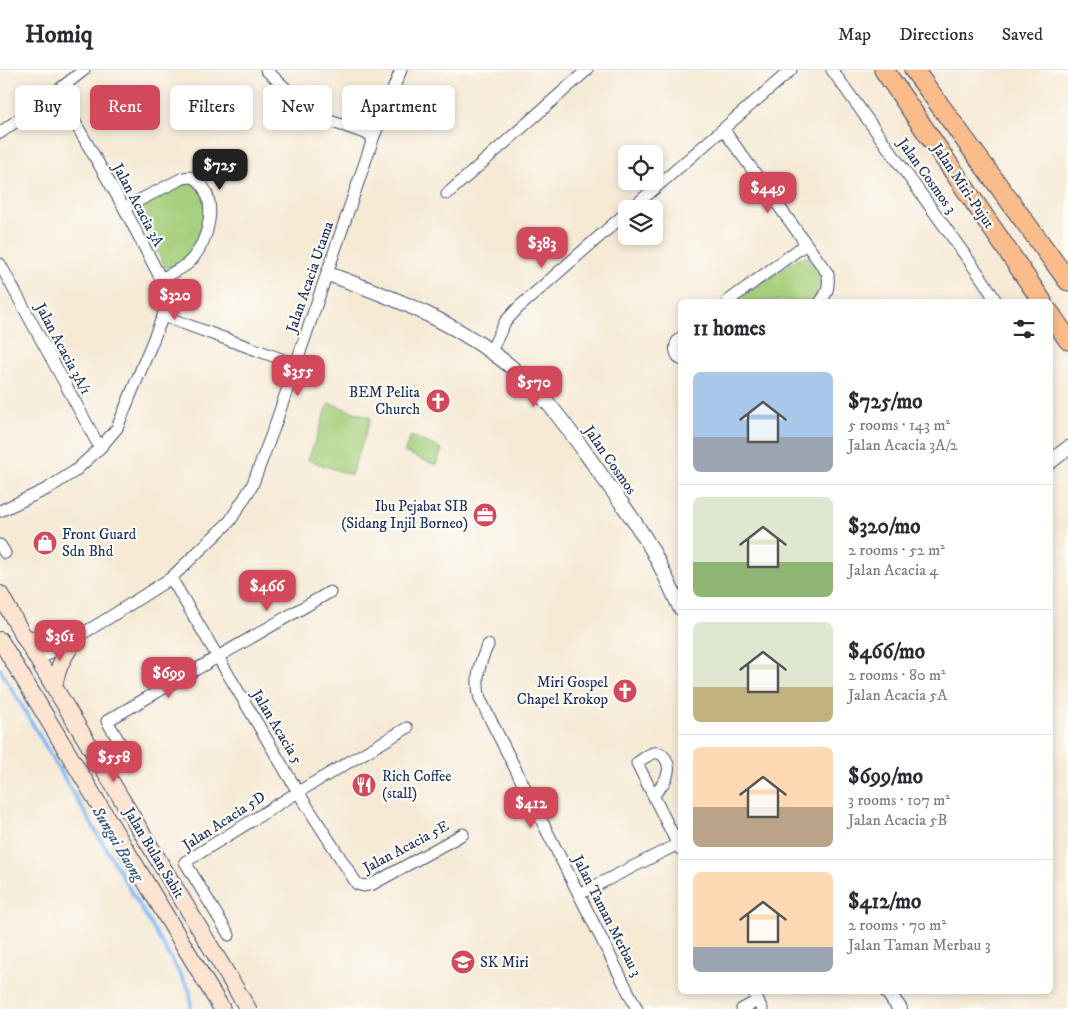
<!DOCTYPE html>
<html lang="en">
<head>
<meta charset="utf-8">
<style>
  body { margin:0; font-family:"IM FELL DW Pica",serif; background:#f2f2f3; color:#2b2b33; height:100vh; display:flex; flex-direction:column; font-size:19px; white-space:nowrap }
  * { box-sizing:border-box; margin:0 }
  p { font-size:16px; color:#7c7c81 }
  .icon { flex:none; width:28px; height:28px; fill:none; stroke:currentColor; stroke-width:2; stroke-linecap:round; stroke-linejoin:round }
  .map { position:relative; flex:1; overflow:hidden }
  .details { position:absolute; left:678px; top:229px; width:375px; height:695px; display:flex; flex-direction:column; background:#fff; border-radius:8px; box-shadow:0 2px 8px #0003 }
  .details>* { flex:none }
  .top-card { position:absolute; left:15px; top:15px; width:475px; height:45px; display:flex; gap:10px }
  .buttons { position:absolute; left:618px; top:75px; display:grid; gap:10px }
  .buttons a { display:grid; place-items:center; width:45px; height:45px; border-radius:8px; background:#fff; box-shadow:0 2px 8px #0003; font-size:25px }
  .price { position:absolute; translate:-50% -42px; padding:0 11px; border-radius:10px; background:#d1495b; color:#fff; font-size:16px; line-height:32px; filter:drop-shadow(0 1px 2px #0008) }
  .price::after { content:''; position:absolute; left:50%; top:30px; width:15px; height:11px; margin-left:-8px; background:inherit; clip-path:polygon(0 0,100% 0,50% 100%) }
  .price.active { background:#222; color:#fff }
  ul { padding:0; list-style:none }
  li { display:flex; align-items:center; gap:15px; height:125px; padding:0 15px }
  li+li { border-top:1px solid #e1e1e2 }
  li span { display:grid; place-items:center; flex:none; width:140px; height:100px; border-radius:8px; color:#555 }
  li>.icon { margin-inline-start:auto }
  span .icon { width:60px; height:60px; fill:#fffc; stroke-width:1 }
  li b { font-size:21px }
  h2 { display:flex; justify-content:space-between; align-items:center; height:60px; padding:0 15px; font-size:21px }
  .chip { padding:0 18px; border-radius:8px; background:#fff; box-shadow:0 2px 8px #0003; font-size:18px; line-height:45px }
  .chip.active { background:#d1495b; color:#fff }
  header { display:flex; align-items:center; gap:30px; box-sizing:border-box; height:70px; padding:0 25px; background:#fff; border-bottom:1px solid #e1e1e2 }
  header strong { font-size:24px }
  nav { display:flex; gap:28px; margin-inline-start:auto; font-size:18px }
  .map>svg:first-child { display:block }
  .green { fill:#a5cf7b; stroke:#607f6c }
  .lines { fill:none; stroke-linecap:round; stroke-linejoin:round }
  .stream { stroke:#83bcf4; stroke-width:4 }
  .minor-casing { stroke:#3c4b70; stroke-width:13 }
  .tertiary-casing { stroke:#3c4b70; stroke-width:16 }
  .secondary-casing { stroke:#3c4b70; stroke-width:18 }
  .trunk-casing { stroke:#3c4b70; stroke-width:21 }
  .minor { stroke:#fff; stroke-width:11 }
  .tertiary { stroke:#fff; stroke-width:14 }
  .secondary { stroke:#fde4d0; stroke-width:16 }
  .trunk { stroke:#f9bc8a; stroke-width:19 }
  .labels { text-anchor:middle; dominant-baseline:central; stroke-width:4.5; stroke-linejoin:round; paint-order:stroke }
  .street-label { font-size:15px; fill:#1b2f5e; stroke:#fdfcf7 }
  .poi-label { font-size:15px; fill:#1b2f5e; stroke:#fdfcf7; text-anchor:end }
  .water-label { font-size:16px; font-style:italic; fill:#3a598b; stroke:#fdfcf7 }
</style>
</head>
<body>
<header>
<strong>Homiq</strong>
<nav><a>Map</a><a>Directions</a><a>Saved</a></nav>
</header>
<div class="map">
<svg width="1068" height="939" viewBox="0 0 1068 939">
  <rect width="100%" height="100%" fill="#fdfcf7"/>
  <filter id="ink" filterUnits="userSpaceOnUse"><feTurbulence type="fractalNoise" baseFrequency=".02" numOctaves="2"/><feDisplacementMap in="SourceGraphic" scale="10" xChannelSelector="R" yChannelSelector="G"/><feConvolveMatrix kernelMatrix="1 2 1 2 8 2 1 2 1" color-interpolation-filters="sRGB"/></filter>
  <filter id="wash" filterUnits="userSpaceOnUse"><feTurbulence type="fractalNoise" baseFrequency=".0096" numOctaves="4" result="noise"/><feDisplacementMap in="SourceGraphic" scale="20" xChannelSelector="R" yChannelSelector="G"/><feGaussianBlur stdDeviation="1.12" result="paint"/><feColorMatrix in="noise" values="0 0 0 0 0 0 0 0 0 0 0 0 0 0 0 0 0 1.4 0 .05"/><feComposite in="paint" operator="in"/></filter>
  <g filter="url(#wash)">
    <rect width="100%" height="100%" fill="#f6ead5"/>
    <!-- green -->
    <path class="green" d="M185 110 194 111 205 130 207 146 189 186 166 198 134 139Z
      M809 187C825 203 832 211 816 231H735L798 188Z
      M329 333 371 348 351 405 308 390Z
      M411 366 442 379 436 395 404 382Z"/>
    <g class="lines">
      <!-- stream -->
      <path class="stream" d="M0 599 190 921 191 939"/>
    </g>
  </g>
  <g filter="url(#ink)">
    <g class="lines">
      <defs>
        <path id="minor" d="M266 0 309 40 321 48 374 66
          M832 0 983 210 996 231
          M723 59 828 204C829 215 828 223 821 231
          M0 63 57 21
          M447 124 587 0
          M124 138 183 108C192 106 197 107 202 115 217 136 208 169 193 188 186 198 171 203 161 209
          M631 139 791 0
          M0 194 100 378
          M728 231 806 174
          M163 246 295 294
          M680 268C674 274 674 282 680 289
          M491 281 505 252 518 238 626 143
          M0 441 47 419 75 401 100 378 117 358 163 246 166 230 161 209 124 138 57 21 84 0
          M0 475 5 483
          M171 508 298 722 357 814 364 816 373 814 463 764
          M488 575C479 593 475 609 480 629L637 939
          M38 590 107 549 171 508 230 451 252 416 274 358 374 66 401 0
          M126 683 107 651 330 522
          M654 725C659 718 667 711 668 702 670 694 664 681 654 683 648 684 642 690 637 693L680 779
          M579 824 678 774
          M229 865 185 792 298 722 407 658
          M753 921 762 939
          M742 939 757 931"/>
        <path id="tertiary" d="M328 204C387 225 446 248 497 286 539 316 563 351 592 392 612 421 635 449 652 480 662 498 671 518 680 538
          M1050 392 1068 378
          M887 921 900 939"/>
        <path id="secondary" d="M0 524 24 567 248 939
          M24 567 38 571 68 572
          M0 570 222 939
          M54 616C58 595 65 584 77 567"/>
        <path id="trunk" d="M884 0 1042 231
          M914 0 1068 211
          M1050 243 1068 270"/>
      </defs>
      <!-- minor casing -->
      <use href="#minor" class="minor-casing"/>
      <!-- tertiary casing -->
      <use href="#tertiary" class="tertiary-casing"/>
      <!-- secondary casing -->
      <use href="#secondary" class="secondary-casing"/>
      <!-- trunk casing -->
      <use href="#trunk" class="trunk-casing"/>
      <!-- minor -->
      <use href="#minor" class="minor"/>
      <!-- tertiary -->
      <use href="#tertiary" class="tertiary"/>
      <!-- secondary -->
      <use href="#secondary" class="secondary"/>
      <!-- trunk -->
      <use href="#trunk" class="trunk"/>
    </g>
  </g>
  <!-- icons -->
  <defs>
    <symbol id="church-disc" viewBox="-11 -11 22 22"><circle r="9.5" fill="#d1495b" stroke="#fdfcf7"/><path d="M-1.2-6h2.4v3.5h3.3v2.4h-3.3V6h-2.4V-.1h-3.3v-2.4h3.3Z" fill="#fff"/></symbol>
    <symbol id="office-disc" viewBox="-11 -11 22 22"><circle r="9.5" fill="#d1495b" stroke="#fdfcf7"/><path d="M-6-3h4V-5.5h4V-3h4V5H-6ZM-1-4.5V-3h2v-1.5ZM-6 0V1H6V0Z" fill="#fff"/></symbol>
    <symbol id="shop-disc" viewBox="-11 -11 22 22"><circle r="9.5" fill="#d1495b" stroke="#fdfcf7"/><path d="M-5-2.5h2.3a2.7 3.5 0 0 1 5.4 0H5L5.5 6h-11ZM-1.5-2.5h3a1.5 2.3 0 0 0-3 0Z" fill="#fff"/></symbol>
    <symbol id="restaurant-disc" viewBox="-11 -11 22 22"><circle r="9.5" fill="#d1495b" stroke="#fdfcf7"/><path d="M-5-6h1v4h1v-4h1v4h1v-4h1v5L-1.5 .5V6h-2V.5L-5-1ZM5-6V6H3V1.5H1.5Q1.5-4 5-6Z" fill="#fff"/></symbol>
    <symbol id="school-disc" viewBox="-11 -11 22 22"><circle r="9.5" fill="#d1495b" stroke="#fdfcf7"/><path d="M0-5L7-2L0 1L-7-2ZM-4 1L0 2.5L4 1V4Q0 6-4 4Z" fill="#fff"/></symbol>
  </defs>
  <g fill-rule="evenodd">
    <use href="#church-disc" x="424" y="317" width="28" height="28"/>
    <use href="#office-disc" x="471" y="431" width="28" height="28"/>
    <use href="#shop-disc" x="31" y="459" width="28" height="28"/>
    <use href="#church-disc" x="611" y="607" width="28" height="28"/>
    <use href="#restaurant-disc" x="350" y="701" width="28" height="28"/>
    <use href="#school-disc" x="449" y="878" width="28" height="28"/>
  </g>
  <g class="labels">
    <!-- street labels -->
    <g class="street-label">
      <text transform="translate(927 106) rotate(54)">Jalan Cosmos 3</text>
      <text transform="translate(963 116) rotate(56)">Jalan Miri-Pujut</text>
      <text transform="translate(138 135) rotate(62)">Jalan Acacia 3A</text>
      <text transform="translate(310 207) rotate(-71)">Jalan Acacia Utama</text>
      <text transform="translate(63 279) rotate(62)">Jalan Acacia 3A/1</text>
      <text transform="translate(610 390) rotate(55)">Jalan Cosmos</text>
      <text transform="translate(277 657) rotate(59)">Jalan Acacia 5</text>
      <text transform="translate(224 751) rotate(-33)">Jalan Acacia 5D</text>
      <text transform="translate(406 777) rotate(-28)">Jalan Acacia 5E</text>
      <text transform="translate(154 783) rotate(59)">Jalan Bulan Sabit</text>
      <text transform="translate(607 846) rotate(63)">Jalan Taman Merbau 3</text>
    </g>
    <!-- poi labels -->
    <g class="poi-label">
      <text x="420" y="322">BEM Pelita<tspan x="420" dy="17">Church</tspan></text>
      <text x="468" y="436">Ibu Pejabat SIB<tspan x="468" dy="17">(Sidang Injil Borneo)</tspan></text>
      <text x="62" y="464" text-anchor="start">Front Guard<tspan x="62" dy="17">Sdn Bhd</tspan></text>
      <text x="608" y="612">Miri Gospel<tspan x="608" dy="17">Chapel Krokop</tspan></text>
      <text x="382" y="706" text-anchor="start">Rich Coffee<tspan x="382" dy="17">(stall)</tspan></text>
      <text x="480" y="892" text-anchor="start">SK Miri</text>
    </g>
    <!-- water labels -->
    <g class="water-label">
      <text transform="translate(118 774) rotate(59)">Sungai Baong</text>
    </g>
  </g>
</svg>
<div class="buttons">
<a><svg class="icon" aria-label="locate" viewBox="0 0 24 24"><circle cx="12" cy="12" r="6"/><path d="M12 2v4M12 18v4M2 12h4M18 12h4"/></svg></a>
<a><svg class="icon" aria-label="layers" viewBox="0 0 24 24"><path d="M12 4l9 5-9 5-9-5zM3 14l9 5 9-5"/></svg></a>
</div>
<b class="price active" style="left:220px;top:121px">$725</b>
<b class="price" style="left:768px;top:144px">$449</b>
<b class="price" style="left:542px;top:199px">$383</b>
<b class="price" style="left:175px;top:251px">$320</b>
<b class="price" style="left:298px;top:327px">$355</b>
<b class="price" style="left:534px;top:338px">$570</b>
<b class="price" style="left:267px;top:542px">$466</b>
<b class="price" style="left:60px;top:592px">$361</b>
<b class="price" style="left:169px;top:629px">$699</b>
<b class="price" style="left:114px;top:713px">$558</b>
<b class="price" style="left:531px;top:759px">$412</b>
<div class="top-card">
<a class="chip">Buy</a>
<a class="chip active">Rent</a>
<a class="chip">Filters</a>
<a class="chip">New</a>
<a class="chip">Apartment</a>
</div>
<section class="details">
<h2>11 homes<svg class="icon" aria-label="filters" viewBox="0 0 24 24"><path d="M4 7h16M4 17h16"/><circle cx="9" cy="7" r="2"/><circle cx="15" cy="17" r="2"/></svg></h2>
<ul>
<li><span style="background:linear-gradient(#a9c7e8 65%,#9aa5b1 0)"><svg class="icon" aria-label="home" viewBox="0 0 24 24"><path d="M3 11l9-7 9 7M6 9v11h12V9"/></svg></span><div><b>$725/mo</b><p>5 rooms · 143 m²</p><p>Jalan Acacia 3A/2</p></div></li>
<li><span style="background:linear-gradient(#dfe7d0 65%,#8fb573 0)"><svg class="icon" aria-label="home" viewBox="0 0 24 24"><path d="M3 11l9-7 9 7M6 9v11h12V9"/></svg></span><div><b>$320/mo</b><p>2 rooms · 52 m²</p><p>Jalan Acacia 4</p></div></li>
<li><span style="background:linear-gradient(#dfe7d0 65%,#c2b280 0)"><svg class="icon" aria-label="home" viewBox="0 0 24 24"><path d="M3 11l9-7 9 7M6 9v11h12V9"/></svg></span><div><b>$466/mo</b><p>2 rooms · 80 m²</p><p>Jalan Acacia 5A</p></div></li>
<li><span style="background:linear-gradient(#ffd9b3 60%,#b9a48a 0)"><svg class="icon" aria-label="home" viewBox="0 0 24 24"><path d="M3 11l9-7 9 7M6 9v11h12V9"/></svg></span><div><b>$699/mo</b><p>3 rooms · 107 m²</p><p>Jalan Acacia 5B</p></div></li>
<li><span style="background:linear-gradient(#ffd9b3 75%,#9aa5b1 0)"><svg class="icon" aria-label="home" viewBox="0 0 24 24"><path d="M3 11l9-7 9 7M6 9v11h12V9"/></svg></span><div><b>$412/mo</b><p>2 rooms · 70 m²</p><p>Jalan Taman Merbau 3</p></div></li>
</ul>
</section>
</div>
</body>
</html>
